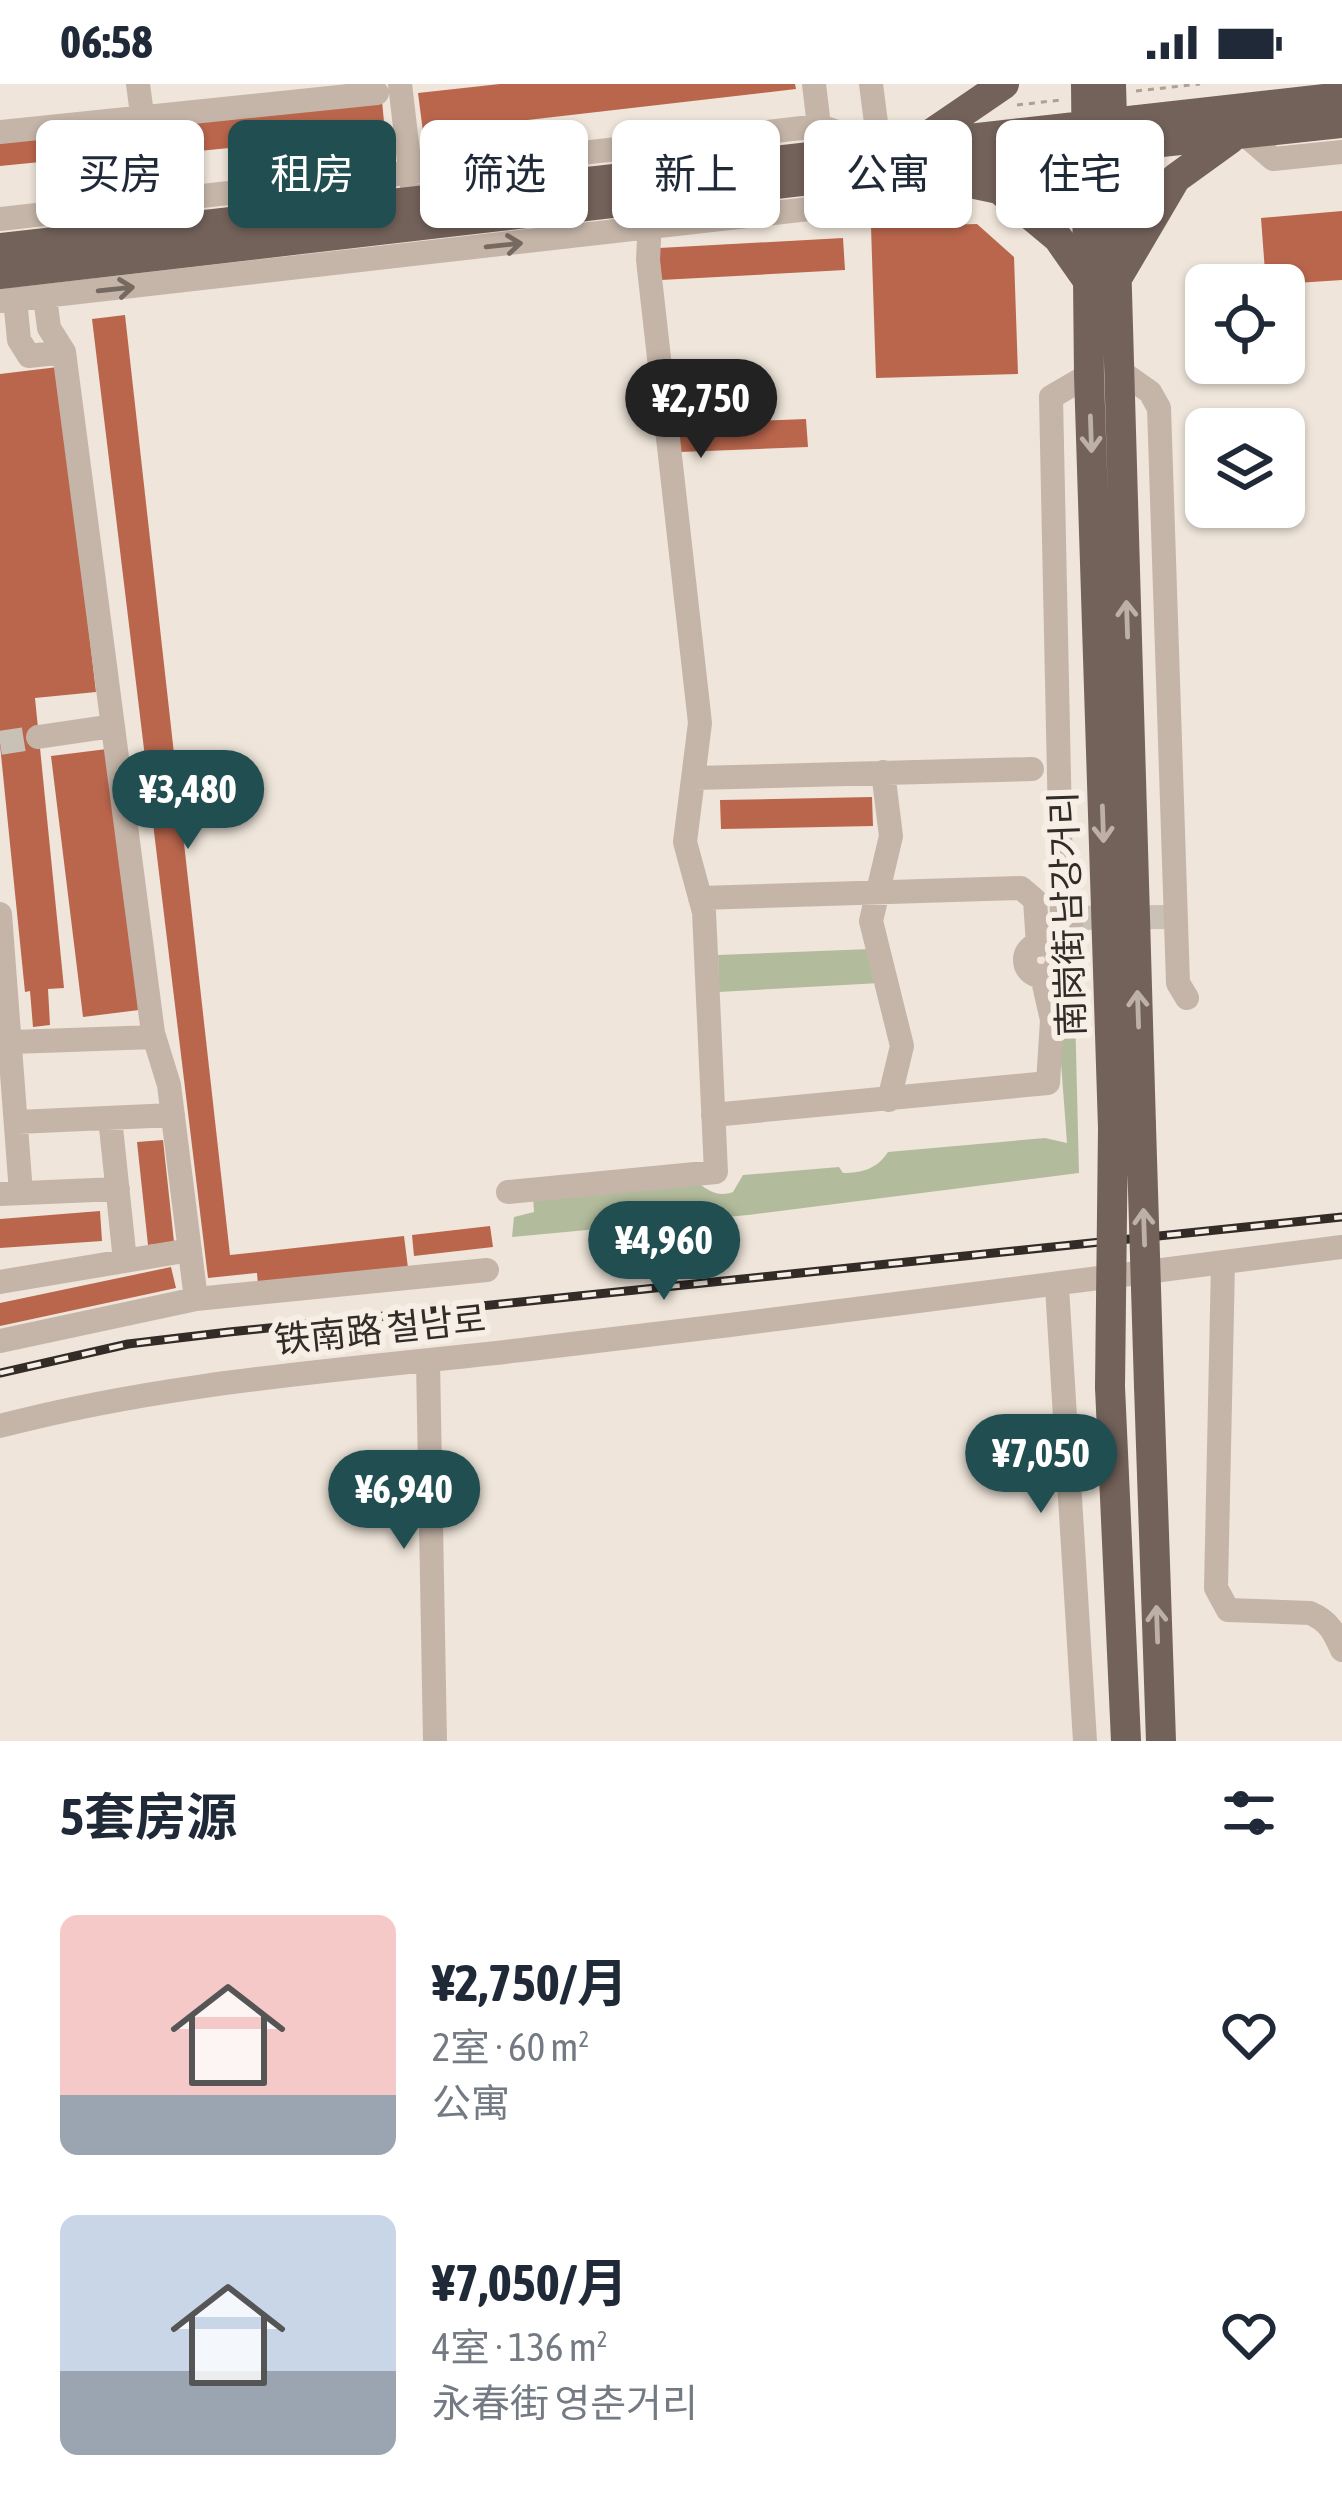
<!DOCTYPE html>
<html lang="zh">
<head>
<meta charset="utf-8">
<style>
  body { margin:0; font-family:"Asap Condensed","Noto Sans SC","Noto Sans KR",sans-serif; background:#f6f6f7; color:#1f2937; height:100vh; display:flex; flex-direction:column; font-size:45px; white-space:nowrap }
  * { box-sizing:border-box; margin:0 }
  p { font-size:39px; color:#747a83 }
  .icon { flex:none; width:66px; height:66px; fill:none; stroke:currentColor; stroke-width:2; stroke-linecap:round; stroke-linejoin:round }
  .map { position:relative; height:1657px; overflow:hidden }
  .sheet { display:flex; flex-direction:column; background:#fff; flex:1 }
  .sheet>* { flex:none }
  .hud { position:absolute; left:36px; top:36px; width:1272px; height:108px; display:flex; gap:24px }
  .tools { position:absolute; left:1185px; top:180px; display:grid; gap:24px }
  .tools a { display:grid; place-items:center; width:120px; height:120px; border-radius:18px; background:#fff; box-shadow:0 3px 9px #0004; font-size:60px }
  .price { position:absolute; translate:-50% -102px; padding:0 27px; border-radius:42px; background:#214e50; color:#fff; font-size:39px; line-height:78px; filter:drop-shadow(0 3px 6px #0008) }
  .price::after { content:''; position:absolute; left:50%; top:72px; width:36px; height:27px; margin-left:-18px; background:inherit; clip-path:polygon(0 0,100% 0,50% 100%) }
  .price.selected { background:#222; color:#fff }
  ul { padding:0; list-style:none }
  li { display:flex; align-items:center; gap:36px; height:300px; padding:0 60px }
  li span { display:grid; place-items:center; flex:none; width:336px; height:240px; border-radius:18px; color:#555 }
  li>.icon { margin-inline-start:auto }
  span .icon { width:144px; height:144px; fill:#fffc; stroke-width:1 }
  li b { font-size:51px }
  h2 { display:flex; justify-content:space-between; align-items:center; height:144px; padding:0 60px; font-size:51px }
  .tag { padding:0 42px; border-radius:18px; background:#fff; box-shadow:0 3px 9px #0004; font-size:42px; line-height:108px }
  .tag.selected { background:#214e50; color:#fff }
  .status { display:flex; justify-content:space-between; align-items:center; height:84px; padding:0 60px; background:#fff; direction:ltr }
  .status svg { height:33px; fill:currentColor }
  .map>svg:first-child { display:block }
  .green { fill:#b2bc9c }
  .building { fill:#ba664d }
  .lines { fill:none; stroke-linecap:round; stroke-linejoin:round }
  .minor-tunnel { stroke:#c9c0b6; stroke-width:24; stroke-dasharray:24 12; stroke-linecap:butt }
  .path { stroke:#b19f92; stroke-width:3; stroke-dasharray:6 6; stroke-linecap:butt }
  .minor { stroke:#c5b5a8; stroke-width:24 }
  .major { stroke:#73625a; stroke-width:30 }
  .rail-casing { stroke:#332b27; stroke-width:9 }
  .rail { stroke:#f7efe6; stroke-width:4.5; stroke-dasharray:14; stroke-linecap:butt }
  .major-bridge { stroke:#73625a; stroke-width:30 }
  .oneway { stroke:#756961 }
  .oneway2 { stroke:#bcb0a7 }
  .labels { text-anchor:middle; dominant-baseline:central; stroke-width:12; stroke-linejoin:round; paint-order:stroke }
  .street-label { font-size:36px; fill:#332b27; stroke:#f7efe6 }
</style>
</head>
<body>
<div class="status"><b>06:58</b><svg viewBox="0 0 49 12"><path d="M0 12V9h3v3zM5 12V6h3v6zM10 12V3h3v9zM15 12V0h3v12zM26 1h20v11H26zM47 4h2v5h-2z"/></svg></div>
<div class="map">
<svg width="1342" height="1657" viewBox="0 0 1342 1657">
  <rect width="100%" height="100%" fill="#efe5da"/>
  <!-- green -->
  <path class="green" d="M871 865 880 899 719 908 718 871Z
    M1075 926 1079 1089 748 1131 512 1153 514 1133 534 1128 533 1112 698 1099C710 1108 719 1113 733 1108L743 1091 839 1083 843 1089C862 1089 877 1085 888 1068L1045 1054 1067 1059 1060 965 1064 928Z"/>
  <!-- building -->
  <path class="building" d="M500 0H795L796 5 423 48 418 9Z
    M382 17 385 48 160 71 157 41Z
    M128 40 131 69 0 82V53Z
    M1342 127V196L1266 201 1261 134Z
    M977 140 1014 173 1018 290 876 294 871 143Z
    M843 154 845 186 661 196 659 164Z
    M125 231 230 1171 404 1152 408 1184 258 1201 257 1189 208 1194 92 235Z
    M58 283 96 608 35 614 64 904 48 905 50 941 33 943 30 907 25 908 0 661V290Z
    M806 335 808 363 680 368 679 340Z
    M107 665 139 926 83 933 51 672Z
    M872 713 873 742 721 745 720 716Z
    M163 1056 174 1158 148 1161 137 1058Z
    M100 1127 102 1157 0 1164V1135Z
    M490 1142 493 1163 414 1172 412 1151Z
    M171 1183 176 1204 0 1242V1219Z"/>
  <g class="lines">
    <!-- minor-tunnel -->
    <path class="minor-tunnel" d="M0 659 38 653
      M1073 834 1165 833"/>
    <!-- path -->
    <path class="path" d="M1136 7 1200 0
      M1017 21 1061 16
      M1031 101 1063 98
      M882 117 920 113"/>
    <!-- minor -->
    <path class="minor" d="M138 0 155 128
      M400 0 412 102
      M814 0 819 42
      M0 48 377 9
      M1243 49 1273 75 1342 68
      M0 135 819 42 879 62 871 0
      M45 213 49 244 64 268 153 949 169 1001 196 1215
      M15 215 19 256 29 272 64 268
      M0 217 844 121 881 88
      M1120 287 1150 308 1159 324 1178 899 1187 914
      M38 653 113 642
      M883 688 891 752 871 837 902 962 889 1016
      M694 694 1032 685
      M700 814 1021 804 1035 816 1038 861
      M0 830 21 1109
      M1073 834 1062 835 1051 313 1089 291
      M1025 876a16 16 0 1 1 32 0a16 16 0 1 1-32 0Z
      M13 958 154 953
      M713 1031 1048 999 1052 936 1042 892
      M110 1034 125 1177
      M17 1038 173 1031
      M508 1108 716 1088 704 828 685 758 700 639 648 176 651 114
      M0 1110 118 1105
      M1223 1179 1216 1504 1228 1526 1310 1529C1329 1537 1334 1548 1342 1566
      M0 1198 190 1166
      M1057 1203 1085 1657
      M0 1257 196 1215 487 1186
      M428 1277 435 1657
      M0 1342C174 1296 352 1286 530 1265 801 1233 1072 1199 1342 1163"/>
    <!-- major -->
    <path class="major" d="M1086 0 1089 291 1113 1044
      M1111 0 1141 1042
      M925 54 1004 0
      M922 89 999 105 1058 154 1086 194
      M0 164 1342 13
      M0 190 905 85 1342 39
      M1116 196 1176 94 1230 55
      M1149 1302 1161 1657
      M1110 1303 1126 1657"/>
    <defs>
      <path id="rail" d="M0 1289 128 1260 229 1248 1342 1133"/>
    </defs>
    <!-- rail casing -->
    <use href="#rail" class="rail-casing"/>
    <!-- rail -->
    <use href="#rail" class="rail"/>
    <!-- major-bridge -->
    <path class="major-bridge" d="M1141 1042 1149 1302
      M1110 1303 1113 1044"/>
  </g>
  <!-- one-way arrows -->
  <defs><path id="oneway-shaft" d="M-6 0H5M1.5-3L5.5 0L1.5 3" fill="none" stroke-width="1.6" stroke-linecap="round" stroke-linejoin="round" transform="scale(3)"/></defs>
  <g class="oneway">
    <use href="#oneway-shaft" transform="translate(504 161) rotate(-6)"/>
    <use href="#oneway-shaft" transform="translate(116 205) rotate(-6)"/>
  </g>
  <g class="oneway2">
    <use href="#oneway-shaft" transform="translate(1091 350) rotate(88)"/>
    <use href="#oneway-shaft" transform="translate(1127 535) rotate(-92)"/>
    <use href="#oneway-shaft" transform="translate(1103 740) rotate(88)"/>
    <use href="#oneway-shaft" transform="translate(1138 925) rotate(-92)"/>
    <use href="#oneway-shaft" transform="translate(1144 1143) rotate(-92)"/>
    <use href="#oneway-shaft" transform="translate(1157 1540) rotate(-92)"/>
  </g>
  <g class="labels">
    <!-- street labels -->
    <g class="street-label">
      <text transform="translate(1067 830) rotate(-92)">南岗街 남강거리</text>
      <text transform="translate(380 1245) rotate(-6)">铁南路 철남로</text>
    </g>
  </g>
</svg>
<div class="tools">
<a><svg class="icon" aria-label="locate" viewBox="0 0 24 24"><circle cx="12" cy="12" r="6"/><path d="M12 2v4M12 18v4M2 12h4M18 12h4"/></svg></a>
<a><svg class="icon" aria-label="layers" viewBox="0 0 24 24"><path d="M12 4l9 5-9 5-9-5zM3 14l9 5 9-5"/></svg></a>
</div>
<b class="price selected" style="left:701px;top:377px">¥2,750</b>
<b class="price" style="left:188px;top:768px">¥3,480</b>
<b class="price" style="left:664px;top:1219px">¥4,960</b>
<b class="price" style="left:1041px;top:1432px">¥7,050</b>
<b class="price" style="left:404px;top:1468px">¥6,940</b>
<div class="hud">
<a class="tag">买房</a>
<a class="tag selected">租房</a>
<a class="tag">筛选</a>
<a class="tag">新上</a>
<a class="tag">公寓</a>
<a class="tag">住宅</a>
</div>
</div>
<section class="sheet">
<h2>5套房源<svg class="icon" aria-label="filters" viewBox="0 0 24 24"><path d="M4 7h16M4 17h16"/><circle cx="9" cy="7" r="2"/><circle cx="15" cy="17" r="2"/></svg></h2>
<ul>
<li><span style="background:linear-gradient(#f6c9c9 75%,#9aa5b1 0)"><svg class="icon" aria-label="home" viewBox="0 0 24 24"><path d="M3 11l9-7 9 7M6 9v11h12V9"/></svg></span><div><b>¥2,750/月</b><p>2室 · 60 m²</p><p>公寓</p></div><svg class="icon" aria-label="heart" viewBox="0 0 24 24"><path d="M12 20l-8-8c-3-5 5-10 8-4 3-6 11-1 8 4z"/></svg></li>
<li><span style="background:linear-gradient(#c9d6e8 65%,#9aa5b1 0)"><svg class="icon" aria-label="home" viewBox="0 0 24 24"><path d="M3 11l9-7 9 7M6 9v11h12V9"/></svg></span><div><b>¥7,050/月</b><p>4室 · 136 m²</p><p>永春街 영춘거리</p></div><svg class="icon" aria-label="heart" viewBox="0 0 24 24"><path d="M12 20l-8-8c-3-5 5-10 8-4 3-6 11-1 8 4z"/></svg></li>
</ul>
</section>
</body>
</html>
